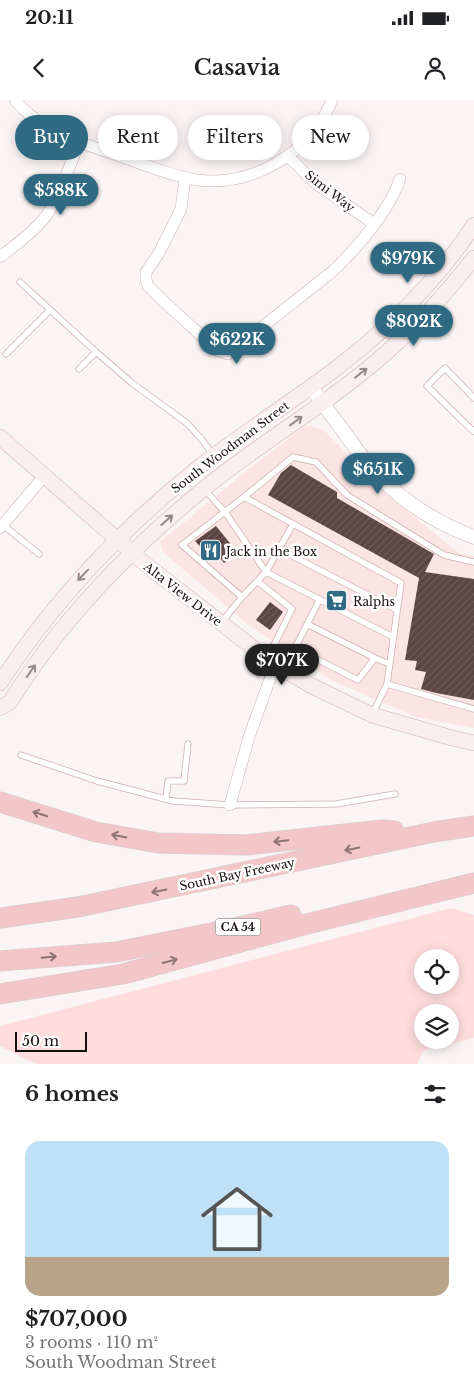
<!DOCTYPE html>
<html lang="en">
<head>
<meta charset="utf-8">
<style>
  body { margin:0; font-family:"Libre Baskerville",serif; background:#f6f6f6; color:#202124; height:100vh; display:flex; flex-direction:column; font-size:19px; white-space:nowrap }
  * { box-sizing:border-box; margin:0 }
  p { font-size:16px; color:#757577 }
  .icon { flex:none; width:28px; height:28px; fill:none; stroke:currentColor; stroke-width:2; stroke-linecap:round; stroke-linejoin:round }
  .map { position:relative; height:964px; overflow:hidden }
  .panel { display:flex; flex-direction:column; background:#fff; flex:1 }
  .panel>* { flex:none }
  .guide { position:absolute; left:15px; top:15px; width:445px; height:45px; display:flex; gap:10px }
  .fabs { position:absolute; left:414px; top:849px; display:grid; gap:10px }
  .fabs a { display:grid; place-items:center; width:45px; height:45px; border-radius:50%; background:#fff; box-shadow:0 2px 12px #0003; font-size:25px }
  .scale { position:absolute; left:15px; bottom:12px; width:72px; box-sizing:border-box; padding-left:5px; border:2px solid #180e0e; border-top:0; font-size:14px; line-height:18px; white-space:nowrap; color:#180e0e; -webkit-text-stroke:4px #fff; paint-order:stroke }
  .price { position:absolute; translate:-50% -42px; padding:0 11px; border-radius:18px; background:#2f6a82; color:#fff; font-size:16px; line-height:32px; filter:drop-shadow(0 1px 2px #0008) }
  .price::after { content:''; position:absolute; left:50%; top:30px; width:15px; height:11px; margin-left:-8px; background:inherit; clip-path:polygon(0 0,100% 0,50% 100%) }
  .price.current { background:#222; color:#fff }
  ul { padding:0; list-style:none }
  li { display:grid; align-content:center; gap:10px; height:265px; padding:0 25px }
  li span { display:grid; place-items:center; height:155px; border-radius:15px; color:#555 }
  li>.icon { margin-inline-start:auto }
  span .icon { width:90px; height:90px; fill:#fffc; stroke-width:1 }
  li b { font-size:21px }
  h2 { display:flex; justify-content:space-between; align-items:center; height:60px; padding:0 25px; font-size:21px }
  .chip { padding:0 18px; border-radius:22px; background:#fff; box-shadow:0 2px 12px #0003; font-size:18px; line-height:45px }
  .chip.current { background:#2f6a82; color:#fff }
  .status { display:flex; justify-content:space-between; align-items:center; height:35px; padding:0 25px; background:#fff; direction:ltr }
  .status svg { height:14px; fill:currentColor }
  header { display:flex; justify-content:space-between; align-items:center; height:65px; padding:0 25px; background:#fff; font-size:22px; font-weight:600 }
  .map>svg:first-child { display:block }
  .built { fill:#fce4e4 }
  .green { fill:#fdd; fill-rule:evenodd }
  .building { fill:url(#building-hatch) }
  .lines { fill:none; stroke-linecap:round; stroke-linejoin:round }
  .service-casing { stroke:#cdafb0; stroke-width:7 }
  .minor-casing { stroke:#cdafb0; stroke-width:12 }
  .tertiary-casing { stroke:#cdafb0; stroke-width:15 }
  .secondary-casing { stroke:#cdafb0; stroke-width:16 }
  .motorway-casing { stroke:#d1cfcf; stroke-width:21 }
  .service { stroke:#fff; stroke-width:5.5 }
  .minor { stroke:#fff; stroke-width:11 }
  .tertiary { stroke:#fff; stroke-width:14 }
  .secondary { stroke:#fbeeee; stroke-width:15 }
  .motorway { stroke:#f3c7c7; stroke-width:20 }
  .oneway { stroke:#958989 }
  .oneway2 { stroke:#907474 }
  .labels { text-anchor:middle; dominant-baseline:central; stroke-width:5; stroke-linejoin:round; paint-order:stroke }
  .shield { fill:#fff; stroke:#5d5656; stroke-width:1 }
  .shield-label { font-size:11px; font-weight:bold; fill:#180e0e }
  .street-label { font-size:12px; fill:#180e0e; stroke:#fff }
  .poi-label { font-size:12px; fill:#180e0e; stroke:#fff; text-anchor:start }
</style>
</head>
<body>
<div class="status"><b>20:11</b><svg viewBox="0 0 49 12"><path d="M0 12V9h3v3zM5 12V6h3v6zM10 12V3h3v9zM15 12V0h3v12zM26 1h20v11H26zM47 4h2v5h-2z"/></svg></div>
<header><svg class="icon" aria-label="back" viewBox="0 0 24 24"><path d="M15 5l-7 7 7 7"/></svg>Casavia<svg class="icon" aria-label="person" viewBox="0 0 24 24"><circle cx="12" cy="8" r="4"/><path d="M4 21q1-7 8-7t8 7"/></svg></header>
<div class="map">
<svg width="474" height="964" viewBox="0 0 474 964">
  <defs>
    <pattern id="building-hatch" width="6" height="6" patternUnits="userSpaceOnUse" patternTransform="scale(1.25)"><rect width="6" height="6" fill="#5c4344"/><path d="M-1 1l2-2M0 6l6-6M5 7l2-2" fill="none" stroke="#6f5a5b"/></pattern>
  </defs>
  <rect width="100%" height="100%" fill="#faf4f4"/>
  <!-- built -->
  <path class="built" d="M306 325 324 330 379 388 459 453 474 456V628L416 617 331 580 246 523 163 452 160 442 249 369Z"/>
  <!-- green -->
  <path class="green" d="M451 808 474 815V938L424 950 417 964H36L0 946V926ZM422 858H450V885H422ZM422 912H450V940H422Z"/>
  <!-- building -->
  <path class="building" d="M291 365 337 392V398L434 454 425 472 474 479V600L436 593 421 589 426 572 415 570 417 561 405 560 419 478 268 395 281 373Z
    M216 426 238 453 224 463 214 450 212 451 209 449 205 452 195 441Z
    M270 502 283 512 270 530 256 520Z"/>
  <g class="lines">
    <defs>
      <path id="service" d="M20 182 96 252 132 283 188 324 203 341 213 355
        M6 254 50 210
        M79 269 96 252
        M474 298 445 268 427 286 473 331 474 330
        M205 390 225 412 266 472 242 497
        M244 397 293 357 316 362 347 395 444 455 474 462
        M293 424 266 472 393 537
        M3 425 39 454
        M279 449 397 510
        M257 481 292 509 268 557
        M320 499 295 548 358 580 375 558 389 564
        M221 523 242 497 182 445 244 397 401 483 387 584
        M307 524 375 558
        M372 615 387 584 474 609
        M21 655 97 681 173 701 230 705 336 704 395 694
        M166 699 168 681H184L188 644"/>
      <path id="minor" d="M15 0C40 31 80 43 117 55 143 64 171 76 197 80 254 87 311 52 332 0
        M288 56 314 82 374 124
        M185 78 181 109 159 153 146 172V180L148 186 154 192 171 208 217 250 228 254 333 171C357 148 389 111 400 79
        M0 157C14 146 30 135 42 121 58 103 69 66 79 43
        M0 428 45 375
        M230 705 249 637 275 565"/>
      <path id="tertiary" d="M311 287C323 304 335 320 347 336 354 346 360 355 368 364 396 397 433 422 474 437"/>
      <path id="secondary" d="M0 337 144 463 275 565 312 586 372 615 452 638 474 643
        M0 583C54 500 122 429 199 367 243 333 290 303 334 270 388 229 437 181 474 125
        M0 608 10 602C25 579 40 556 58 534 103 478 155 428 211 383 268 338 332 301 387 252 419 224 447 192 474 158"/>
      <path id="motorway" d="M0 702 96 732 158 743 246 745 382 730 394 731
        M0 818 78 807 434 732 474 726
        M0 861 116 852 221 831 291 815
        M0 894 123 874 307 824 474 783"/>
    </defs>
    <!-- service casing -->
    <use href="#service" class="service-casing"/>
    <!-- minor casing -->
    <use href="#minor" class="minor-casing"/>
    <!-- tertiary casing -->
    <use href="#tertiary" class="tertiary-casing"/>
    <!-- secondary casing -->
    <use href="#secondary" class="secondary-casing"/>
    <!-- motorway casing -->
    <use href="#motorway" class="motorway-casing"/>
    <!-- service -->
    <use href="#service" class="service"/>
    <!-- minor -->
    <use href="#minor" class="minor"/>
    <!-- tertiary -->
    <use href="#tertiary" class="tertiary"/>
    <!-- secondary -->
    <use href="#secondary" class="secondary"/>
    <!-- motorway -->
    <use href="#motorway" class="motorway"/>
  </g>
  <!-- one-way arrows -->
  <defs><path id="oneway-shaft" d="M-6 0H5M1.5-3L5.5 0L1.5 3" fill="none" stroke-width="1.6" stroke-linecap="round" stroke-linejoin="round" transform="scale(1.25)"/></defs>
  <g class="oneway">
    <use href="#oneway-shaft" transform="translate(361 273) rotate(-38)"/>
    <use href="#oneway-shaft" transform="translate(296 321) rotate(-36)"/>
    <use href="#oneway-shaft" transform="translate(167 420) rotate(-42)"/>
    <use href="#oneway-shaft" transform="translate(83 475) rotate(134)"/>
    <use href="#oneway-shaft" transform="translate(31 571) rotate(-55)"/>
  </g>
  <g class="oneway2">
    <use href="#oneway-shaft" transform="translate(40 714) rotate(-162)"/>
    <use href="#oneway-shaft" transform="translate(119 736) rotate(-169)"/>
    <use href="#oneway-shaft" transform="translate(281 741) rotate(174)"/>
    <use href="#oneway-shaft" transform="translate(352 749) rotate(168)"/>
    <use href="#oneway-shaft" transform="translate(159 791) rotate(168)"/>
    <use href="#oneway-shaft" transform="translate(49 857) rotate(-5)"/>
    <use href="#oneway-shaft" transform="translate(170 861) rotate(-15)"/>
  </g>
  <!-- icons -->
  <defs>
    <symbol id="restaurant-square" viewBox="-11 -11 22 22"><rect x="-9" y="-9" width="18" height="18" rx="4" fill="#2f6a82" stroke="#fff"/><path d="M-5-6h1v4h1v-4h1v4h1v-4h1v5L-1.5 .5V6h-2V.5L-5-1ZM5-6V6H3V1.5H1.5Q1.5-4 5-6Z" fill="#fff"/></symbol>
    <symbol id="supermarket-square" viewBox="-11 -11 22 22"><rect x="-9" y="-9" width="18" height="18" rx="4" fill="#2f6a82" stroke="#fff"/><path d="M-6-5.5h2.5l.6 2H6L4.5 2H-2.5L-4.4-4H-6ZM-1.5 3.2a1.3 1.3 0 1 0 .1 0ZM3 3.2a1.3 1.3 0 1 0 .1 0Z" fill="#fff"/></symbol>
  </defs>
  <g fill-rule="evenodd">
    <use href="#restaurant-square" x="198" y="438" width="25" height="25"/>
    <use href="#supermarket-square" x="324" y="488" width="25" height="25"/>
  </g>
  <g class="labels">
    <!-- shield labels -->
    <rect class="shield" x="215.5" y="818.5" width="45" height="17" rx="4"/>
    <g class="shield-label">
      <text x="238" y="827">CA 54</text>
    </g>
    <!-- street labels -->
    <g class="street-label">
      <text transform="translate(330 91) rotate(38)">Simi Way</text>
      <text transform="translate(230 347) rotate(-37)">South Woodman Street</text>
      <text transform="translate(183 494) rotate(38)">Alta View Drive</text>
      <text transform="translate(237 774) rotate(-12)">South Bay Freeway</text>
    </g>
    <!-- poi labels -->
    <g class="poi-label">
      <text x="226" y="451">Jack in the Box</text>
      <text x="353" y="501">Ralphs</text>
    </g>
  </g>
</svg>
<div class="fabs">
<a><svg class="icon" aria-label="locate" viewBox="0 0 24 24"><circle cx="12" cy="12" r="6"/><path d="M12 2v4M12 18v4M2 12h4M18 12h4"/></svg></a>
<a><svg class="icon" aria-label="layers" viewBox="0 0 24 24"><path d="M12 4l9 5-9 5-9-5zM3 14l9 5 9-5"/></svg></a>
</div>
<div class="scale">50 m</div>
<b class="price" style="left:61px;top:116px">$588K</b>
<b class="price" style="left:408px;top:184px">$979K</b>
<b class="price" style="left:414px;top:247px">$802K</b>
<b class="price" style="left:237px;top:265px">$622K</b>
<b class="price" style="left:378px;top:395px">$651K</b>
<b class="price current" style="left:282px;top:586px">$707K</b>
<div class="guide">
<a class="chip current">Buy</a>
<a class="chip">Rent</a>
<a class="chip">Filters</a>
<a class="chip">New</a>
</div>
</div>
<section class="panel">
<h2>6 homes<svg class="icon" aria-label="filters" viewBox="0 0 24 24"><path d="M4 7h16M4 17h16"/><circle cx="9" cy="7" r="2"/><circle cx="15" cy="17" r="2"/></svg></h2>
<ul>
<li><span style="background:linear-gradient(#bfe0f5 75%,#b9a48a 0)"><svg class="icon" aria-label="home" viewBox="0 0 24 24"><path d="M3 11l9-7 9 7M6 9v11h12V9"/></svg></span><div><b>$707,000</b><p>3 rooms · 110 m²</p><p>South Woodman Street</p></div></li>
</ul>
</section>
</body>
</html>
